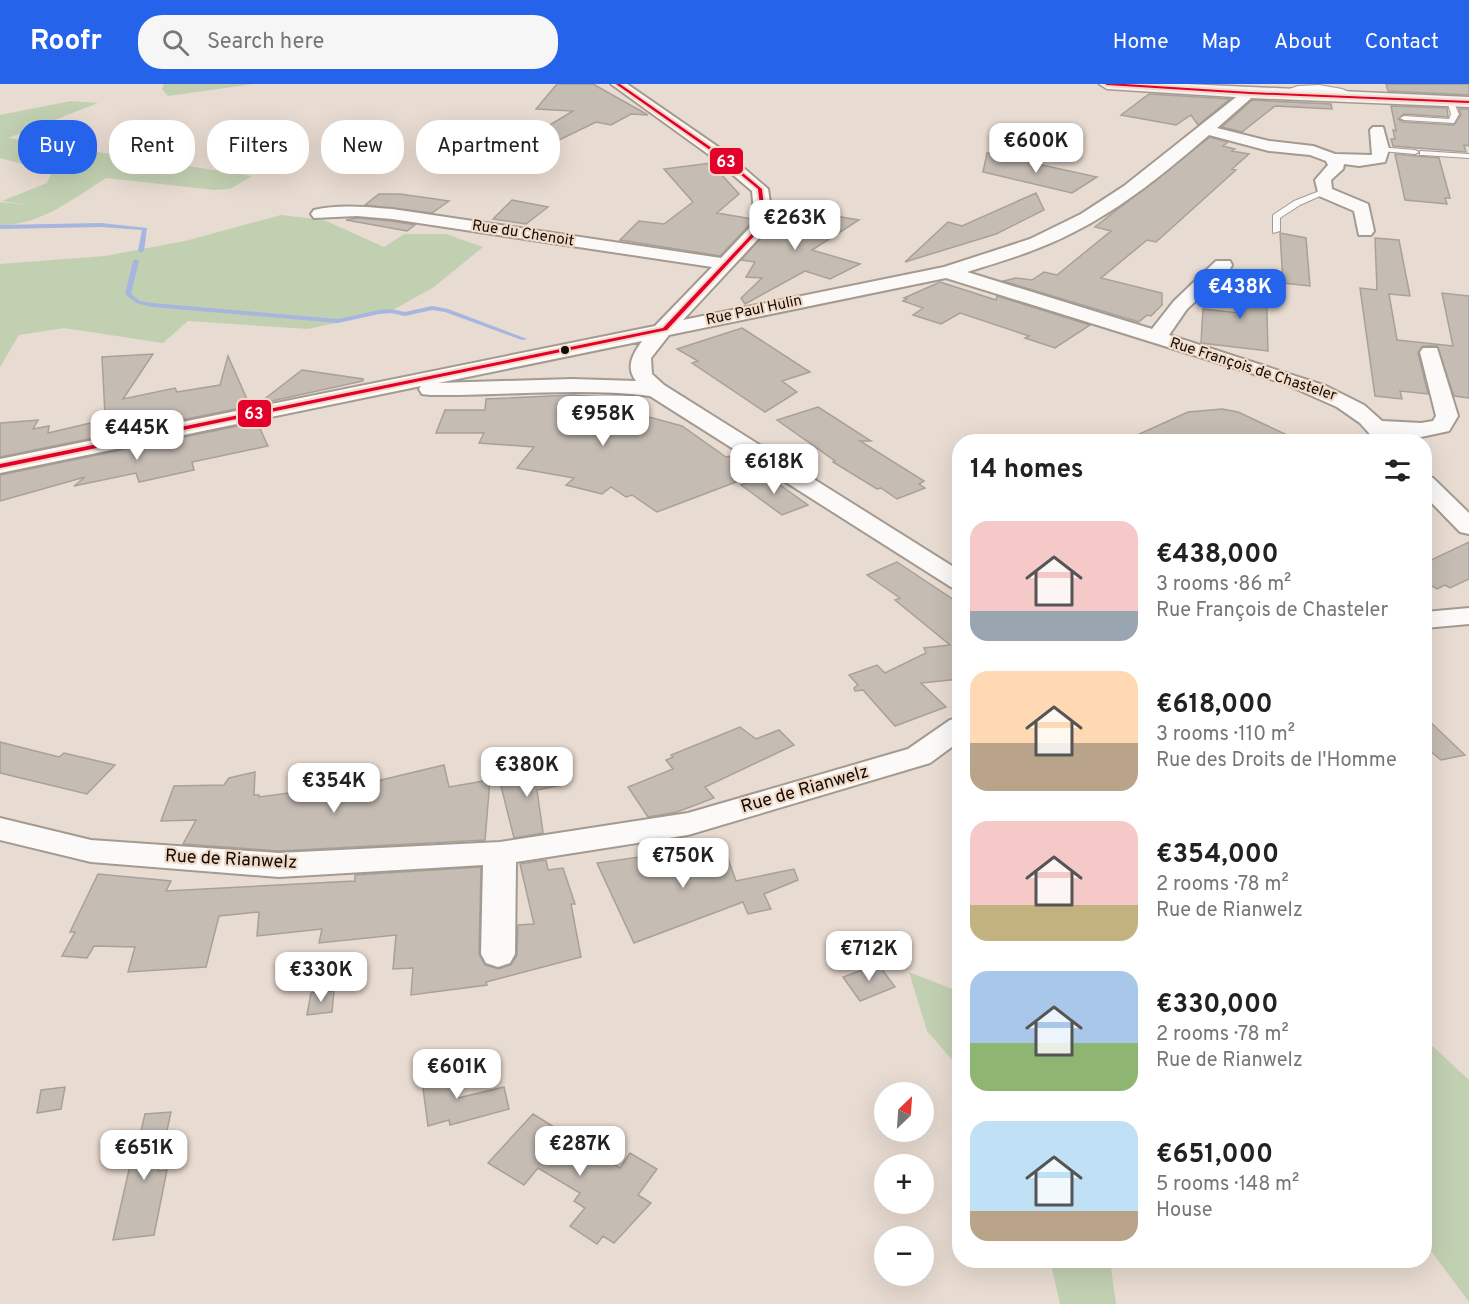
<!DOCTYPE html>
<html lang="en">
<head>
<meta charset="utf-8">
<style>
  body { margin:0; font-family:Overpass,sans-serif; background:#f6f6f6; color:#222; height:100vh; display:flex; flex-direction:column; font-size:22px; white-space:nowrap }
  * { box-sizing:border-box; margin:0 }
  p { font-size:20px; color:#767676 }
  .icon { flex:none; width:33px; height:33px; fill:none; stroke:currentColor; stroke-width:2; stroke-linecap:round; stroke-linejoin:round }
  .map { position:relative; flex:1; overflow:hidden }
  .side { position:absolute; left:952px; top:350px; width:480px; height:834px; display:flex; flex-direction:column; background:#fff; border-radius:24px; box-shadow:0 6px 24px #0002 }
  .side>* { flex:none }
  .banner { position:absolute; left:18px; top:36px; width:570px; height:54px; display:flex; gap:12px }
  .needle { width:39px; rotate:25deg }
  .buttons { position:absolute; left:874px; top:998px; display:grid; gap:12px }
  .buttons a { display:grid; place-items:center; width:60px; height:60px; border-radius:50%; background:#fff; box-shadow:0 6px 24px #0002; font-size:30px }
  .price { position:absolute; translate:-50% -51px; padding:0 14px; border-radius:12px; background:#fff; color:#222; font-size:20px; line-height:39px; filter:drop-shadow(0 2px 3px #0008) }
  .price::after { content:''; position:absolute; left:50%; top:36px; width:18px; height:14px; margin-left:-9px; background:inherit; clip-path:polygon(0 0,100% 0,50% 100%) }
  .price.on { background:#2563eb; color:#fff }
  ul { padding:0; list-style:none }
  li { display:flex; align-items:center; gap:18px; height:150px; padding:0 18px }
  li span { display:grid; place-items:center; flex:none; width:168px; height:120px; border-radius:18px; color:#555 }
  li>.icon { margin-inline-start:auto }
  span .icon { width:72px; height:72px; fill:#fffc; stroke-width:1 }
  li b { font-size:26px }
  h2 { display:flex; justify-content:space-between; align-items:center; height:72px; padding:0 18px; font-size:26px }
  .pill { padding:0 21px; border-radius:24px; background:#fff; box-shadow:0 6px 24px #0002; font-size:21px; line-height:54px }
  .pill.on { background:#2563eb; color:#fff }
  header { display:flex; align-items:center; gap:36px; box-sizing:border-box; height:84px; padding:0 30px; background:#2563eb; color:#fff }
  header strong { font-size:28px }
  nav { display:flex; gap:33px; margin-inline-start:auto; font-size:21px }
  .search { width:420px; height:54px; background:#f6f6f6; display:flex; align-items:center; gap:15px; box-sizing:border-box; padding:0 21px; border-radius:24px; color:#767676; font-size:22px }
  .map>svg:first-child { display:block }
  .green { fill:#c2d0b2 }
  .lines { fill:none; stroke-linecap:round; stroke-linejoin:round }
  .stream { fill:#a6b6de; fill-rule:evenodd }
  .building { fill:#c5bcb4; stroke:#a9a098; stroke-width:1.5 }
  .lane-casing { stroke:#a39a92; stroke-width:2 }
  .street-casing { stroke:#a39a92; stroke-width:4 }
  .secondary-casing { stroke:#a39a92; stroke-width:3 }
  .lane { fill:#fcfaf8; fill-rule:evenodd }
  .street { fill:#fcfaf8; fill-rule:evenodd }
  .secondary { fill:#f6f1f0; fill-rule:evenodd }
  .bus-1-casing { stroke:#f1dac8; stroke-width:4 }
  .bus-1 { fill:#e4002b; fill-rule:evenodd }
  .bus-dot { fill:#110a05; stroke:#f1dac8; stroke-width:2 }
  .labels { text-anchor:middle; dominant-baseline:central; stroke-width:4.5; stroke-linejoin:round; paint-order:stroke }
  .far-street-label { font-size:15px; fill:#110a05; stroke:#f1dac8 }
  .street-label { font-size:18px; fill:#110a05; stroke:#f1dac8 }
  .line-badge { stroke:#f1dac8; stroke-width:2 }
  .badge-label { font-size:16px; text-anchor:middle; font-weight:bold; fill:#fff }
</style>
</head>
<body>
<header>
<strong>Roofr</strong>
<div class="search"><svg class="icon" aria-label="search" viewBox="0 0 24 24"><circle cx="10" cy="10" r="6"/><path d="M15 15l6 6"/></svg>Search here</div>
<nav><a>Home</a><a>Map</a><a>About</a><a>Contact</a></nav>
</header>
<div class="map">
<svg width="1469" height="1220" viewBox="0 0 1469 1220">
  <rect width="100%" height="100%" fill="#e8dbd1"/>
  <!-- green -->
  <path class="green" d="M164 0H253L168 12 162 5Z
    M71 17 98 19 8 54 252 92 230 105 215 106 106 94C74 114 40 142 0 141V118L30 121 2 117 47 99 52 88 0 74V31Z
    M281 131 324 136 384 163 404 150H446L483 163 434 203 391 227 308 245 188 237 163 259 64 244 19 251 0 283V180L105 172 185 157Z
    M909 888 960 908V985L927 947Z
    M1425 955 1469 996V1218L1425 1159Z
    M1050 1176H1110L1116 1220H1060Z"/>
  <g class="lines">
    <!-- stream -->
    <path class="stream" d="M101 139 147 144 144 167 141 169 138 167 142 146 101 143 0 145V141Z
      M136 175 139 177 131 210 140 217 152 219 338 235 379 226 391 225 405 228 432 222 448 225 527 255 522 256 445 228 432 226 405 232 391 229 379 230 338 239 152 223 136 219 125 210 133 177Z"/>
  </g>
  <!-- building -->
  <path class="building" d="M557 0H593L648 31 631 30 611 41 596 38 551 60 543 45 573 27 536 25Z
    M1386 0H1469V11L1388 7Z
    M1149 10 1230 15 1198 41 1191 31 1176 41 1121 31Z
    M1252 16 1331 20 1332 25 1275 22 1242 48 1222 43Z
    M1391 22 1447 24 1448 33 1404 30 1398 35 1404 38 1454 41 1461 31 1459 25H1469V62L1464 61 1466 68 1393 62 1391 55H1395L1393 46 1396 47Z
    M1210 53 1228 58 1223 62 1235 65 1232 67 1249 70 1232 85 1236 86 1156 158 1147 156 1101 194 1162 209V221L1151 232 1147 231 1139 238 1003 197 1016 194 1032 196 1044 188 1057 191 1111 147 1095 143Z
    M987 69 1097 93 1072 109 983 88Z
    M1395 70 1439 74 1450 114H1445L1447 120 1405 116Z
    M711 79 739 110 717 129 752 135 753 137 720 172 620 156 639 137 664 140 693 118 664 85Z
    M1036 109 1044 126 996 150 905 178 948 138 962 142Z
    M379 110H400L449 117 432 129 365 121Z
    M512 116 548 123 526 140 493 135Z
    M798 126 859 136 812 166 860 180 830 195 805 187 745 220 741 214 762 194 746 193 755 178 741 176 775 138Z
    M357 134 392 137 415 141 407 147 346 136Z
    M1280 149 1306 154 1310 202 1283 199Z
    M1375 154 1399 156 1410 212 1389 210 1397 256 1453 262 1442 209 1469 212V314L1454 312 1437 262H1423L1418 269 1428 310 1400 307 1402 315 1375 312 1360 204 1377 206Z
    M1240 192 1266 195 1268 267 1201 259 1203 225 1240 229Z
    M940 198 996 216 997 212 1090 241 1055 264 1025 254 1029 252 960 229 941 240 913 231 923 224 903 217 907 215 904 214Z
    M742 244 810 288 782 297 797 308 765 328 692 279 698 277 677 265Z
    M153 270 123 315 175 304 177 308 220 301 228 272 250 322 0 373V339L38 336 33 345 49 342 48 349 99 337 97 333 105 331 102 273Z
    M302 286 363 295V297L258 320Z
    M572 311 602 313 643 321 634 329 682 342 726 373 731 372 757 390 657 428 632 411 626 413 611 403 602 410 566 401 574 394 517 384 534 363 479 359 484 349H436L445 326H485L486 315Z
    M818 323 871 357H860L924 397 919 400 925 404 897 415 881 404 877 405 833 378 835 377 777 336Z
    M1222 325 1238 328 1300 357H1124L1188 328Z
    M257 338 268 362 192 378 194 386 139 398 136 389 74 402 85 393 0 417V391Z
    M766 391 808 421 782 431 741 401Z
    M1469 458V495L1450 504 1445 501 1437 505 1425 498V479Z
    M897 478 960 520V595L921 599 946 623 895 642 863 606 855 607 854 604 858 601 849 591 877 581 885 589 926 569 924 564 950 561 895 516 900 514 867 491Z
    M1425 633 1465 671 1441 676 1425 663Z
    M740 643 756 655 779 646 794 661 705 703 714 714 677 728 648 733 628 703 673 685 666 676 673 673 671 671Z
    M0 658 59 673 64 669 115 681 87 710 0 689Z
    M557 680 562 701 537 706 543 749 514 754 499 694 504 693V691Z
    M444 681 449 703 490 696 485 756 279 767 183 760 196 736 161 737 174 702 224 701 229 694 255 688 254 711H259V713L356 700V702Z
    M723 761 736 797 794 785 798 796 764 810 771 825 748 830 743 818 634 859 597 779Z
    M546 776 548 786 563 784 575 820H571L581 873 486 898 487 901 411 911 413 884 393 885 396 851 319 859 322 845 257 852 259 828 219 832 206 883 128 888 135 863 94 862 87 874 62 872 75 848H70L98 790 171 797 166 807 355 797V791L481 783 479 870 485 881 499 885 511 881 517 871 518 841 534 840 520 780Z
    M878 880 895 903 860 917 843 893Z
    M334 907 332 928 307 931 311 909Z
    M457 985 458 1014 504 1003 509 1025 450 1041 449 1036 428 1042 421 989Z
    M65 1003 61 1025 37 1029 41 1006Z
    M171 1028 158 1087 167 1086 154 1151 113 1156 133 1068H136L145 1030Z
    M533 1030 620 1084 630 1069 657 1085 638 1111 651 1119 614 1159 603 1152 597 1160 570 1142 585 1124 574 1117 580 1109 538 1084 524 1101 488 1079Z"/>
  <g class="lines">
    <defs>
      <path id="lane" d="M1319 1 1342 5 1362 14 1359 16C1327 5 1311 2 1278 12L1275 10 1298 2Z
        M1450 15 1453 17 1459 30 1454 39 1404 36 1400 34 1404 32 1449 35 1451 30 1447 17Z
        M1378 63 1415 66 1419 68 1415 70 1381 67H1378Z
        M1420 67 1469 70V74L1423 71H1420Z
        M1322 106 1329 108 1300 121 1280 134V147L1273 149V131L1294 117Z"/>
      <path id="street" d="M611 0H627L724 67 768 105 773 139 683 236 944 183 1030 155 1081 130 1124 102 1245 6 1250 5 1257 9 1217 44 1269 57 1313 62 1335 70 1372 71 1370 46 1373 43H1383L1389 65 1385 78 1359 82 1344 80 1343 85 1331 96 1332 105 1368 120 1374 147 1371 151H1359L1354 127 1319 112 1315 96 1328 81 1326 77 1310 71 1269 67 1209 51C1167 87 1124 123 1074 148 1040 166 1003 177 967 188L1152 245 1174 217 1216 177H1230L1232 181 1230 185 1187 225 1169 251 1326 302 1364 321 1382 337 1421 339 1433 337 1436 332 1420 268 1423 264H1437L1458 332 1449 347 1421 353 1395 351 1399 357H1376L1360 339 1337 323 1283 299 946 194 669 251 651 274 652 290 664 301 960 487V506L951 503 650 312C577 303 504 312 430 311L422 310 419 305 421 302 0 389V375L655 242 712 183 392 135 357 132 314 134 311 130 314 126C339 120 366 123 392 125L721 174 755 138 752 107 712 73ZM642 257C633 270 625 283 636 297L572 295 438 299Z
        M1425 392 1433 394 1469 429V450L1460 448 1425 412Z
        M1469 524V540L1425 544V528Z
        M960 634V657L930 679 688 751 516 778 515 870 510 879 498 883 486 879 481 870 483 781 279 793 91 778 0 756V734L91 756 279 769 500 758 688 729 908 665 950 636Z"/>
      <path id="secondary" d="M1099 0H1186L1469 13V23L1250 14 1107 5Z"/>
    </defs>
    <!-- lane casing -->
    <use href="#lane" class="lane-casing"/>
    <!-- street casing -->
    <use href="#street" class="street-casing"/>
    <!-- secondary casing -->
    <use href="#secondary" class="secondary-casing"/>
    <!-- lane -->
    <use href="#lane" class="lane"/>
    <!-- street -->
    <use href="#street" class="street"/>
    <!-- secondary -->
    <use href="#secondary" class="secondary"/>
    <defs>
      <path id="bus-1" d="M616 0H620L719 69 762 105 766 139 667 246 0 384V380L663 244 762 139 758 105 717 71Z
        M1105 0H1125L1250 8 1469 17V19L1250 10 1107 1Z"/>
    </defs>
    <!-- bus-1 casing -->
    <use href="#bus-1" class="bus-1-casing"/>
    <!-- bus-1 -->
    <use href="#bus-1" class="bus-1"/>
  </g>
  <!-- markers -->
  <circle class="bus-dot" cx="565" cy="266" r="5"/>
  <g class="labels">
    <!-- far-street labels -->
    <g class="far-street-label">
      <text transform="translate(523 150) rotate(9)">Rue du Chenoit</text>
      <text transform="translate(754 227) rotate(-12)">Rue Paul Hulin</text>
      <text transform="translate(1253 286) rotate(18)">Rue François de Chasteler</text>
    </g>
    <!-- street labels -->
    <g class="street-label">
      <text transform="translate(805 706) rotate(-16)">Rue de Rianwelz</text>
      <text transform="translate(231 776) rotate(3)">Rue de Rianwelz</text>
    </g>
  </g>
  <g class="line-badge">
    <rect x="709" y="63" width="35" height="28" rx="6" fill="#e4002b"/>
    <rect x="237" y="315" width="35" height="29" rx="6" fill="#e4002b"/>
  </g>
  <g class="badge-label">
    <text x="726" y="83">63</text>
    <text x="254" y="335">63</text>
  </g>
</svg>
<div class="buttons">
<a><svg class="needle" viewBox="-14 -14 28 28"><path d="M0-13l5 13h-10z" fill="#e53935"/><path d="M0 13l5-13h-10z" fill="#767676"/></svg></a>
<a>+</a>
<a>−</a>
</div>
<b class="price" style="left:1036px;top:90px">€600K</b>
<b class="price" style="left:795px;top:167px">€263K</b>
<b class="price on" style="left:1240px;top:236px">€438K</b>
<b class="price" style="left:603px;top:363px">€958K</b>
<b class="price" style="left:137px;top:377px">€445K</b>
<b class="price" style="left:774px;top:411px">€618K</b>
<b class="price" style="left:527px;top:714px">€380K</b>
<b class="price" style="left:334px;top:730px">€354K</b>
<b class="price" style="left:683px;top:805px">€750K</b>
<b class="price" style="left:869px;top:898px">€712K</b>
<b class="price" style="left:321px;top:919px">€330K</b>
<b class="price" style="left:457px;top:1016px">€601K</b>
<b class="price" style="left:580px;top:1093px">€287K</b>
<b class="price" style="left:144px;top:1097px">€651K</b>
<div class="banner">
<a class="pill on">Buy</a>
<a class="pill">Rent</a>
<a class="pill">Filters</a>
<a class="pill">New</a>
<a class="pill">Apartment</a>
</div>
<section class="side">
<h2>14 homes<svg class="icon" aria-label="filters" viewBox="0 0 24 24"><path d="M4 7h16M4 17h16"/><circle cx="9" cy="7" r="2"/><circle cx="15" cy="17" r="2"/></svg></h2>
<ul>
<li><span style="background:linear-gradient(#f6c9c9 75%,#9aa5b1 0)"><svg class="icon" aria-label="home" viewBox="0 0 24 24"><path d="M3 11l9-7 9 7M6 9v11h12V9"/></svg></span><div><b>€438,000</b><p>3 rooms · 86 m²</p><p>Rue François de Chasteler</p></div></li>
<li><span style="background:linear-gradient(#ffd9b3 60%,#b9a48a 0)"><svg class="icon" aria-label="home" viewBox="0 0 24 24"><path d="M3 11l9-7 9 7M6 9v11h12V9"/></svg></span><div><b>€618,000</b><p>3 rooms · 110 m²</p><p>Rue des Droits de l'Homme</p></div></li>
<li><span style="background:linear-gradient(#f6c9c9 70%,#c2b280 0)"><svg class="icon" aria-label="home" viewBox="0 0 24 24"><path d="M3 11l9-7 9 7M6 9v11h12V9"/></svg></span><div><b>€354,000</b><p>2 rooms · 78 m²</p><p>Rue de Rianwelz</p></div></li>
<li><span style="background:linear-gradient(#a9c7e8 60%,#8fb573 0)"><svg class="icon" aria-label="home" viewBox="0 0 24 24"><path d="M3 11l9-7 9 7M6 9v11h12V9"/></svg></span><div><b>€330,000</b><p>2 rooms · 78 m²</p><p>Rue de Rianwelz</p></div></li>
<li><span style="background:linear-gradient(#bfe0f5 75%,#b9a48a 0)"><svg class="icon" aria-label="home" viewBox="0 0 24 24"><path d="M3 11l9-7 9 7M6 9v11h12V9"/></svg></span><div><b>€651,000</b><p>5 rooms · 148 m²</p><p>House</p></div></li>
</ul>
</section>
</div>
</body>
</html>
